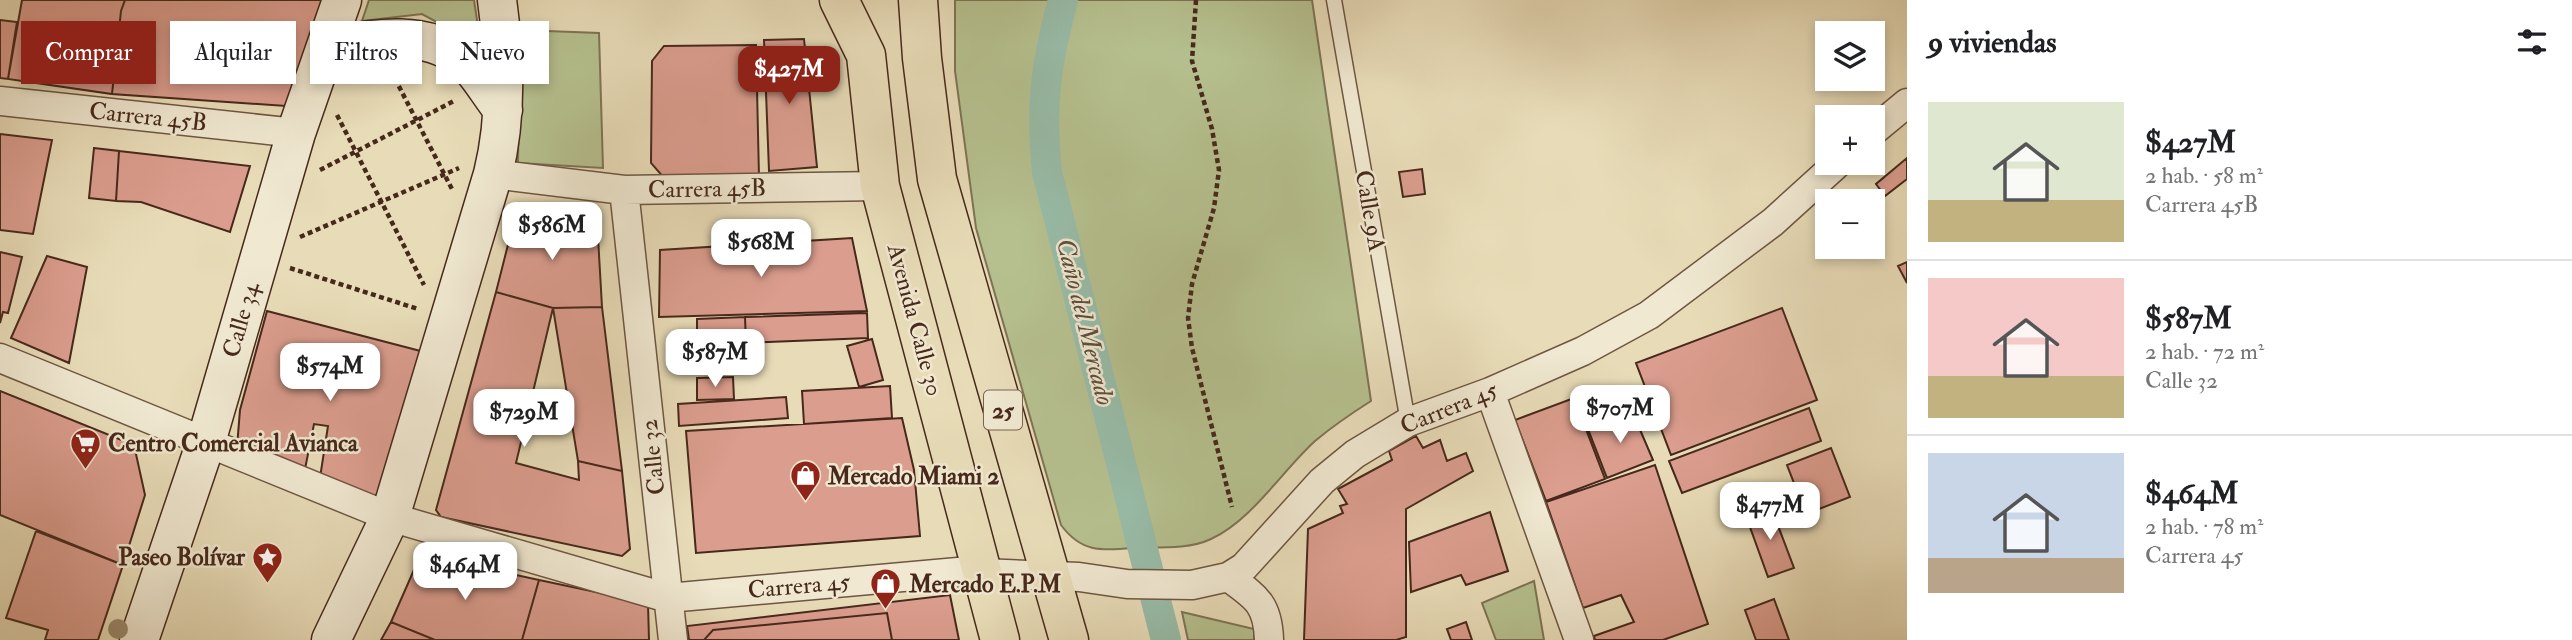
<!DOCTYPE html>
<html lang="es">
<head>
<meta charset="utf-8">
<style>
  body { margin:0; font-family:"IM FELL Double Pica",serif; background:#f2f2f2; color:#202124; height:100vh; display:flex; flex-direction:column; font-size:26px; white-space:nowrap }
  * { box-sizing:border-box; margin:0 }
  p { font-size:23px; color:#757577 }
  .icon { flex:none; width:38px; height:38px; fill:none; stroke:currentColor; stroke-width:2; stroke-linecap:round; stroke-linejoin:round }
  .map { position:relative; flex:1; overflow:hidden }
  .panel { display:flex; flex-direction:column; background:#fff; width:665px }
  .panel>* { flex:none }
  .hud { position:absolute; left:21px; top:21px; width:665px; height:63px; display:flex; gap:14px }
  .tools { position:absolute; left:1815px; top:21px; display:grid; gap:14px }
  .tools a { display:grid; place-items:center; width:70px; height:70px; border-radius:0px; background:#fff; box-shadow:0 4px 10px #0003; font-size:35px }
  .price { position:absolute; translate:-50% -60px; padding:0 16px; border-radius:14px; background:#fff; color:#222; font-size:23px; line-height:46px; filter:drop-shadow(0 2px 4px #0008) }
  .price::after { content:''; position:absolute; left:50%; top:42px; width:21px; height:16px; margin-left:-10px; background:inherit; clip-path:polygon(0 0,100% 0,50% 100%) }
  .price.selected { background:#8f2418; color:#fff }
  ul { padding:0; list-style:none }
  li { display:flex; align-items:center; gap:21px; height:175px; padding:0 21px }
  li+li { border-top:2px solid #e0e0e0 }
  li span { display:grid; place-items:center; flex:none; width:196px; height:140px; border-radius:0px; color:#555 }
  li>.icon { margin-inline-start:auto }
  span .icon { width:84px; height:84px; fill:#fffc; stroke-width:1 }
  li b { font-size:30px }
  h2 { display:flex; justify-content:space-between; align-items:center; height:84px; padding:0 21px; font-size:30px }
  .tag { padding:0 24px; border-radius:0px; background:#fff; box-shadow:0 4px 10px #0003; font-size:24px; line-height:63px }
  .tag.selected { background:#8f2418; color:#fff }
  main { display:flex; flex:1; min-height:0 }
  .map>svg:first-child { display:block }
  .green { fill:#b6c08f; stroke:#7e7455; stroke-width:2 }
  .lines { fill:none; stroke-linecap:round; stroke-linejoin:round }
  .canal { stroke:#98bca8; stroke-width:30 }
  .building { fill:#db9d8e; stroke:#47291b; stroke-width:2 }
  .lane-casing { stroke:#6f5642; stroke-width:17 }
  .street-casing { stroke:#6f5642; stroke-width:31 }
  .secondary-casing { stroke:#47291b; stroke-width:41 }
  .highway-casing { stroke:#47291b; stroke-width:41 }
  .path { stroke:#47291b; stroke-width:4.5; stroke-dasharray:5 3.5; stroke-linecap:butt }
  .lane { stroke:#f0e8d1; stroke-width:14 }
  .street { stroke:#f0e8d1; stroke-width:28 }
  .secondary { stroke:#f0e8d1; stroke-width:38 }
  .highway { stroke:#e8dcb8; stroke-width:38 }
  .tree { fill:#9c8a6e }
  .labels { text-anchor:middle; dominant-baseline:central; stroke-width:5; stroke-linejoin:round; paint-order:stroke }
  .shield { fill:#f0e8d1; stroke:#7a6252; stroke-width:2 }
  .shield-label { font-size:23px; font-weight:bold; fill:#47291b }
  .street-label { font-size:24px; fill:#47291b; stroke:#f0e8d1 }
  .poi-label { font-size:24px; font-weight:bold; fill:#47291b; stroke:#f0e8d1; text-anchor:start }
  .water-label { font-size:26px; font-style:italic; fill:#5b4e3e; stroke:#f0e8d1 }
</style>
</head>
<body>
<main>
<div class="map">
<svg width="1907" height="640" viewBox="0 0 1907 640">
  <rect width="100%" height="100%" fill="#e8dcb8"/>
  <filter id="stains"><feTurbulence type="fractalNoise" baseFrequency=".00286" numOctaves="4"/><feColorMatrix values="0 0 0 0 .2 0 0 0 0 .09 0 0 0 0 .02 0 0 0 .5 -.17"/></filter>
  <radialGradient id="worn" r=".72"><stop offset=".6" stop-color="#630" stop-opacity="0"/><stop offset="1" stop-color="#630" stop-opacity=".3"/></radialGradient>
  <!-- green -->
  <path class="green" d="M369 0H474L481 46 422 14 362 21Z
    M955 0H1312L1371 401C1352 413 1333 426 1315 441 1282 471 1252 520 1211 539 1188 550 1156 547 1132 548 1100 551 1081 552 1061 525L976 228 955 71Z
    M520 30 599 33 603 168 518 163Z
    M1534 581 1544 640H1496L1482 603Z
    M1182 612 1254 629V640H1188Z"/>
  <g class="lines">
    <!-- canal -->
    <path class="canal" d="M1063 0C1046 63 1040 106 1047 172L1166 640"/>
  </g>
  <!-- building -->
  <path class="building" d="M22 0H125L121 11 112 94 8 79Z
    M125 0H322L286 106 112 94 121 11Z
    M0 20 17 22 8 79 0 78Z
    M804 39 817 167 769 171 764 40Z
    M756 45 759 177 671 186 651 163 652 61 664 46Z
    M0 134 52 140 33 234 0 230Z
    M94 148 119 151 116 201 89 198Z
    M119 151 250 166 230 232 141 202 116 201Z
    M1907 158V179L1885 196 1876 184Z
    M1422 169 1425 194 1403 197 1399 172Z
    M543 211 577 218 590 225 598 237 602 307 553 308 496 292 514 221 524 212Z
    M852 238 867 311 659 317 660 250Z
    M0 252 22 257 8 313 3 312 0 323Z
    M47 256 87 267 69 363 11 338Z
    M1907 262V283L1898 266Z
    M496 292 553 308 516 463 579 480 578 461 622 471 630 549 622 556 441 517 436 510Z
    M602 307 622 471 578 461 553 308Z
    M1782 308 1817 400 1671 455 1636 363Z
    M267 311 432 354 379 508 319 484 328 426 314 424 303 479 237 447 240 410Z
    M867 313 868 338 746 343 745 317Z
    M745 317 746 343 697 345V319Z
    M872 339 883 380 859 387 847 346Z
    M733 377 734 399 697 400V378Z
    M890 386 892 418 804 424 802 391Z
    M0 391 134 445 145 495 123 565 0 515Z
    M786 397 788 418 679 426 678 404Z
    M1574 398 1605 479 1546 501 1515 420Z
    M1809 408 1821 441 1682 493 1669 461Z
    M1632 411 1653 460 1607 478 1588 429Z
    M902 418 914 470 920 536 696 553 686 431Z
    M1416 436 1423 448 1440 440 1447 461 1466 453 1473 471 1406 509V637L1396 640H1304L1308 529 1343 513 1340 506 1347 504 1338 489 1392 460 1389 451Z
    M1831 448 1850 497 1806 514 1787 465Z
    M1655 465 1708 624 1663 640H1595L1594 636 1634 622 1621 595 1583 608 1546 502Z
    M1771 507 1794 568 1768 577 1746 516Z
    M1490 512 1508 571 1466 585 1461 575 1411 592 1409 542Z
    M36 531 123 565 98 640H45L48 630 6 618Z
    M421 554 539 580 522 640H435L391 622Z
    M539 580 648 603 649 640H522Z
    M950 595 959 640H689L687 626Z
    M1774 599 1789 640H1756L1745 610Z
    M887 613 892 640H704L713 630Z
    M391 622 435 640H381Z
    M1466 622 1472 640H1451L1447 629Z"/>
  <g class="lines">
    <defs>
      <path id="lane" d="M1334 0 1408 422"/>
      <path id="street" d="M0 101 296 133
        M1872 132 1907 103
        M493 174 624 190 880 186
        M624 190 673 640
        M0 358 390 517 668 598 958 572 1079 577 1127 584 1192 585 1228 577 1244 567 1322 481 1355 454 1408 422 1490 392 1583 351 1649 315 1773 222 1838 163
        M1490 392 1579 640
        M1228 577C1256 597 1268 604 1269 640"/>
      <path id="secondary" d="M327 47C373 39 423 28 463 59 477 70 491 96 503 110
        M139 640 206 442 296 133 342 0
        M331 640 390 517 493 174C507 118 505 57 497 0"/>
      <path id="highway" d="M839 0 866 55 880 186 1000 640
        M918 0 922 58 937 179 1069 640"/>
    </defs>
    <!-- lane casing -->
    <use href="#lane" class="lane-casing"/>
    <!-- street casing -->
    <use href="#street" class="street-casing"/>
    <!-- secondary casing -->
    <use href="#secondary" class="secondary-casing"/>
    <!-- highway casing -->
    <use href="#highway" class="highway-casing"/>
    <!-- path -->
    <path class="path" d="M1196 0 1192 61 1212 129 1219 170 1214 208 1192 284 1188 318 1192 348 1232 507
      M391 71 453 191
      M337 115 424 285
      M320 170 456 100
      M300 237 459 168
      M290 268 418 309"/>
    <!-- lane -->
    <use href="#lane" class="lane"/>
    <!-- street -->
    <use href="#street" class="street"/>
    <!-- secondary -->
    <use href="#secondary" class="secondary"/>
    <!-- highway -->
    <use href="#highway" class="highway"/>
  </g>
  <!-- trees -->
  <circle class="tree" cx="118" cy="629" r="10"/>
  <!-- icons -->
  <defs>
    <symbol id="supermarket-pin" viewBox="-11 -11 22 30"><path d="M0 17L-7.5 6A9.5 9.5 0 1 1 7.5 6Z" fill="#8f2418" stroke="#f0e8d1"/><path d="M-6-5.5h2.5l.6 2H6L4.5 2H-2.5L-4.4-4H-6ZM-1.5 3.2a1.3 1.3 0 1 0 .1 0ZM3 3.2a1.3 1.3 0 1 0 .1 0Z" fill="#fff"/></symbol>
    <symbol id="shop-pin" viewBox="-11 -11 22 30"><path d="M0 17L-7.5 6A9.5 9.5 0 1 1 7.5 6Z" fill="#8f2418" stroke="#f0e8d1"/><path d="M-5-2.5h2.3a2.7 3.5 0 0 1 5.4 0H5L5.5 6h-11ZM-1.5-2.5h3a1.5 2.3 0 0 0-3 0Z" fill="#fff"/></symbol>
    <symbol id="sight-pin" viewBox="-11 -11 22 30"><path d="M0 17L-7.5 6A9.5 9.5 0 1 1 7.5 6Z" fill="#8f2418" stroke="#f0e8d1"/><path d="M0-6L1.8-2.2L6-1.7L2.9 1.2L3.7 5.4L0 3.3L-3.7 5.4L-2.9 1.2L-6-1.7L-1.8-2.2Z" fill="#fff"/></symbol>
  </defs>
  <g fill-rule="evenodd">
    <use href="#supermarket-pin" x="68" y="426" width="35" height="47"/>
    <use href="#shop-pin" x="788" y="458" width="35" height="47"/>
    <use href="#sight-pin" x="250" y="540" width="35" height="47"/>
    <use href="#shop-pin" x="868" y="566" width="35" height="47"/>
  </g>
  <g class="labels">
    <!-- shield labels -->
    <rect class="shield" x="984" y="390.5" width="38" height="39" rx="5"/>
    <g class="shield-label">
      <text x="1003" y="410">25</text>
    </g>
    <!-- street labels -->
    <g class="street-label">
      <text transform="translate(148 117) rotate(6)">Carrera 45B</text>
      <text transform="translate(707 189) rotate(-1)">Carrera 45B</text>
      <text transform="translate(1370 211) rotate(80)">Calle 9A</text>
      <text transform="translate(241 320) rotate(-74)">Calle 34</text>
      <text transform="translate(915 320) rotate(75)">Avenida Calle 30</text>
      <text transform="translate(1449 408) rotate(-22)">Carrera 45</text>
      <text transform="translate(653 457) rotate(-96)">Calle 32</text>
      <text transform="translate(799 586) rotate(-5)">Carrera 45</text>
    </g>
    <!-- poi labels -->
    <g class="poi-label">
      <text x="108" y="443">Centro Comercial Avianca</text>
      <text x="828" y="476">Mercado Miami 2</text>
      <text x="245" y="557" text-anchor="end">Paseo Bolívar</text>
      <text x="909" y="584">Mercado E.P.M</text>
    </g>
    <!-- water labels -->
    <g class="water-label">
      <text transform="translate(1085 322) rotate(76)">Caño del Mercado</text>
    </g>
  </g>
  <rect width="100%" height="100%" filter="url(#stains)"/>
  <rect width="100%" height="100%" fill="url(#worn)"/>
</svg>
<div class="tools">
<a><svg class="icon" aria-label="layers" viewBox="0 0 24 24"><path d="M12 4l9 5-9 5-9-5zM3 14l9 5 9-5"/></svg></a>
<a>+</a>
<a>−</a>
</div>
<b class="price selected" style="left:789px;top:106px">$427M</b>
<b class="price" style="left:552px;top:262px">$586M</b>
<b class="price" style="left:761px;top:279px">$568M</b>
<b class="price" style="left:715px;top:389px">$587M</b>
<b class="price" style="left:330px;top:403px">$574M</b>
<b class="price" style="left:1620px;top:445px">$707M</b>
<b class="price" style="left:524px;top:449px">$729M</b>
<b class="price" style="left:1770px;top:542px">$477M</b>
<b class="price" style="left:465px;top:602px">$464M</b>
<div class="hud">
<a class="tag selected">Comprar</a>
<a class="tag">Alquilar</a>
<a class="tag">Filtros</a>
<a class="tag">Nuevo</a>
</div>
</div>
<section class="panel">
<h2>9 viviendas<svg class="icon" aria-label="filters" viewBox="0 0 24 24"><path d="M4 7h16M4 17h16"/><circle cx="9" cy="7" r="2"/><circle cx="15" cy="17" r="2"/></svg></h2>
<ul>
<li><span style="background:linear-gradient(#dfe7d0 70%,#c2b280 0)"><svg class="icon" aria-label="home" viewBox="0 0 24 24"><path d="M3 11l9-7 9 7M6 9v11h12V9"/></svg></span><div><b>$427M</b><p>2 hab. · 58 m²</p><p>Carrera 45B</p></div></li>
<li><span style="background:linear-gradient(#f6c9c9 70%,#c2b280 0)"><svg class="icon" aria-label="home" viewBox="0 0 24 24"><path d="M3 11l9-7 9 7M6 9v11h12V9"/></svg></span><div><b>$587M</b><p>2 hab. · 72 m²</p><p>Calle 32</p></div></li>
<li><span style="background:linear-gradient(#c9d6e8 75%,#b9a48a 0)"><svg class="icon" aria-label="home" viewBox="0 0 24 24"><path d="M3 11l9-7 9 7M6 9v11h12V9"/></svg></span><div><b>$464M</b><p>2 hab. · 78 m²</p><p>Carrera 45</p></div></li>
</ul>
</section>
</main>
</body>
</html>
